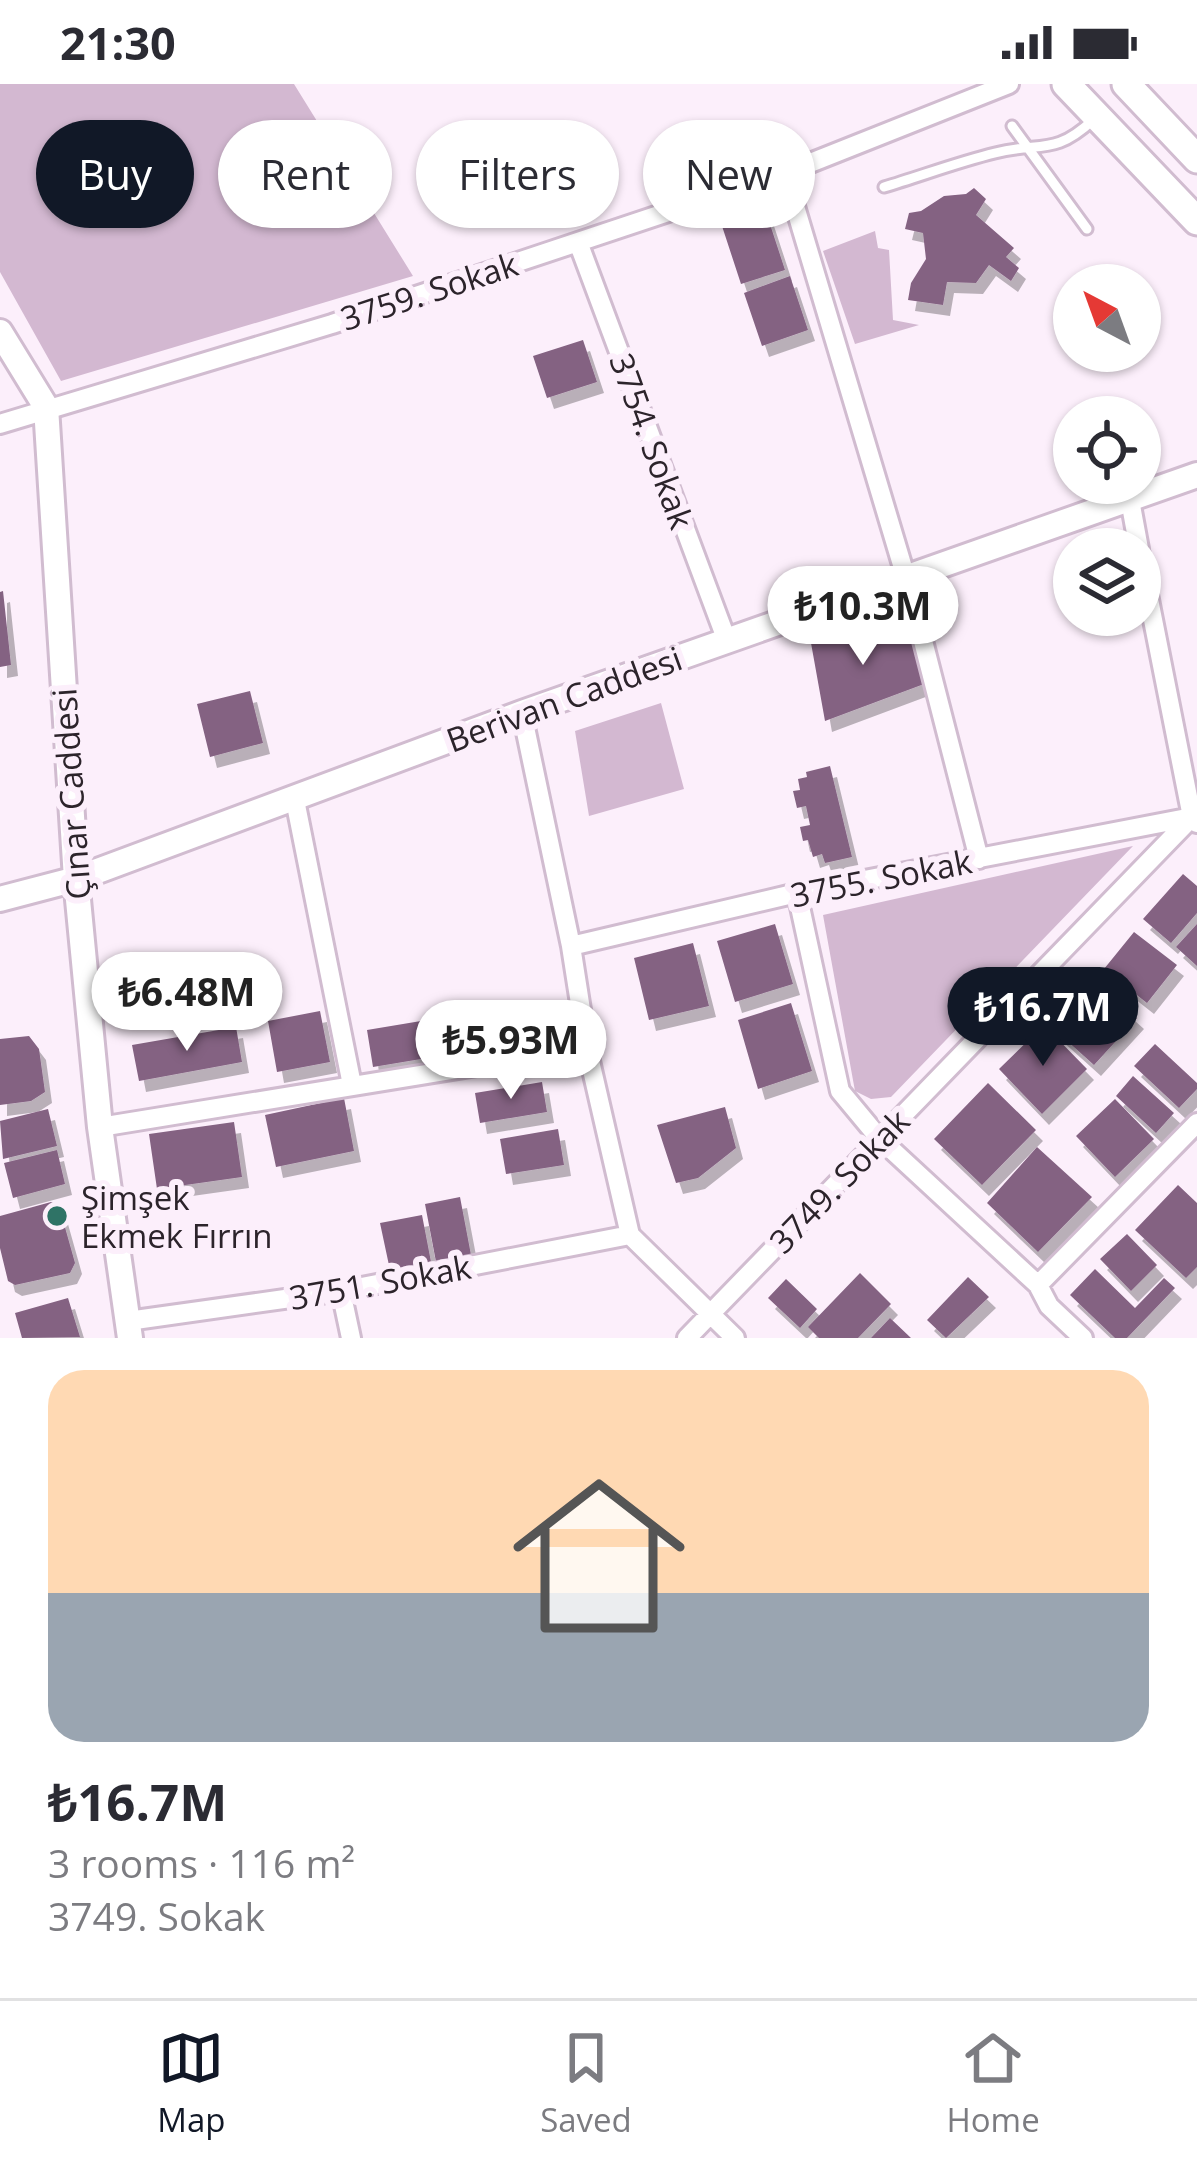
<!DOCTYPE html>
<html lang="en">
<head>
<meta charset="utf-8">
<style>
  body { margin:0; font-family:"Open Sans",sans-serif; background:#f7f7f7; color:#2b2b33; height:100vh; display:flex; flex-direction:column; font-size:45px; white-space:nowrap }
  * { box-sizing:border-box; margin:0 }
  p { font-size:39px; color:#7c7c81 }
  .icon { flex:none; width:66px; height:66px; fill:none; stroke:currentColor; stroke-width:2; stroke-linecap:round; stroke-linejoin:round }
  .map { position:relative; height:1254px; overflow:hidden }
  .panel { display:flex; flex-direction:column; background:#fff; flex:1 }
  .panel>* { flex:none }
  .banner { position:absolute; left:36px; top:36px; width:1125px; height:108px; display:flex; gap:24px }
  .needle { width:78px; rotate:319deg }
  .fabs { position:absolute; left:1053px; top:180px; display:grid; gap:24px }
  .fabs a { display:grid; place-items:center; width:108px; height:108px; border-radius:50%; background:#fff; box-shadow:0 3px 9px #0004; font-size:60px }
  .price { position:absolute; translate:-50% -102px; padding:0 27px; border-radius:42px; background:#fff; color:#222; font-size:39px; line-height:78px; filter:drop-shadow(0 3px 6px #0008) }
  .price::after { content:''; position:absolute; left:50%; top:72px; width:36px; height:27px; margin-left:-18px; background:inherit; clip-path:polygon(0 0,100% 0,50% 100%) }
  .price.on { background:#111827; color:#fff }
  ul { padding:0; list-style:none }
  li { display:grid; align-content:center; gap:24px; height:636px; padding:0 48px }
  li span { display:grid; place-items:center; height:372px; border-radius:36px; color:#555 }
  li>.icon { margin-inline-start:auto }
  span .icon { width:216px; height:216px; fill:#fffc; stroke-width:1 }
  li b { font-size:51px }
  .pill { padding:0 42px; border-radius:54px; background:#fff; box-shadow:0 3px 9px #0004; font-size:42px; line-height:108px }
  .pill.on { background:#111827; color:#fff }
  .status { display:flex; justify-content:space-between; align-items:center; height:84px; padding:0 60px; background:#fff; direction:ltr }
  .status svg { height:33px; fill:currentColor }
  .tabs { display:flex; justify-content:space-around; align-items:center; height:168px; border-top:3px solid #e1e1e2; background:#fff; font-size:33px; color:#7c7c81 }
  .tabs a { display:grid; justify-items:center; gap:6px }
  .tabs .on { color:#111827 }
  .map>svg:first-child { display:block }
  .green { fill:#d3b8d1 }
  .building { fill:#846282; filter:url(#shadow) }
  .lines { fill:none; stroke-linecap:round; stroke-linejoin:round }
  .service-casing { stroke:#d1bcd0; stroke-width:15 }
  .minor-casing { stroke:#d1bcd0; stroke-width:24 }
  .tertiary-casing { stroke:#d1bcd0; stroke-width:30 }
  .secondary-casing { stroke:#d1bcd0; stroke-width:33 }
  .service { stroke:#fff; stroke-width:9 }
  .minor { stroke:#fff; stroke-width:18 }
  .tertiary { stroke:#fff; stroke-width:24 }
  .secondary { stroke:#fff; stroke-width:27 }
  .poi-dot { fill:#2f7366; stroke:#fceffb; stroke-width:4.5 }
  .labels { text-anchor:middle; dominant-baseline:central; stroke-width:12; stroke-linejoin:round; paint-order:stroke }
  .street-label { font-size:33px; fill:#2c242b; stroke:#fceffb }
  .poi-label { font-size:33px; fill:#2c242b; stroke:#fceffb; text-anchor:start }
</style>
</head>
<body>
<div class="status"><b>21:30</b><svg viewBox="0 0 49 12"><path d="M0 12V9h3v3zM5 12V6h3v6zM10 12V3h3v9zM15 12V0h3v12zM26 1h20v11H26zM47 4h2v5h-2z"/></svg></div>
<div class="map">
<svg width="1197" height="1254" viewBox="0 0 1197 1254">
  <defs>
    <filter id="shadow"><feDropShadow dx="7" dy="11" stdDeviation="0" flood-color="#0004"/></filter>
  </defs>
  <rect width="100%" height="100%" fill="#fceffb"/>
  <!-- green -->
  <path class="green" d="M0 0H294L413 192 61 297 0 188Z
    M875 147 878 164 889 166 893 236 919 241 855 260 823 167Z
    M661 619 684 705 589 732 575 647Z
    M1133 762 891 1013 871 1015 855 1007 823 831Z"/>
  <!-- building -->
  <path class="building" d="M974 104 986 115 976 131 1014 164 1006 173 1019 184 1011 197 989 181 976 199 947 198 943 221 908 216 911 199 926 175 923 149 905 145 909 129 921 127 944 112 966 110Z
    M766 128 785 186 741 200 722 142Z
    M790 192 808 246 762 262 744 209Z
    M583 256 597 298 547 314 533 272Z
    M3 507 11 581 0 583V508Z
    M877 534 883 559 915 553 924 600 825 637 811 559Z
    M250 607 263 659 210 673 197 620Z
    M830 682 852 773 825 779 822 770 813 773 808 756 803 757 800 743 810 741 806 722 797 724 793 707 800 706 798 695 807 693 806 688Z
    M1183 790 1197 802V829L1171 859 1143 835Z
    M775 840 793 900 735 918 717 857Z
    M1197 840V882L1176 863Z
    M1134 848 1177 881 1147 919 1104 885Z
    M693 859 709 922 649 936 634 874Z
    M1087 889 1137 934 1094 981 1044 936Z
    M791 919 812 987 758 1005 738 936Z
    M320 927 330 978 277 988 268 937Z
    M433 935 439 972 373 983 367 946Z
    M1044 941 1087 985 1042 1030 999 985Z
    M236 943 242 978 139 997 132 961Z
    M29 952 39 965 45 1008 31 1017 0 1021V955Z
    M1155 960 1197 999V1005L1179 1024 1134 982Z
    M1133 992 1174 1029 1156 1049 1116 1012Z
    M542 998 547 1028 480 1039 475 1009Z
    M988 999 1036 1046 982 1101 934 1055Z
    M344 1014 354 1067 276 1083 265 1031Z
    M1115 1015 1154 1055 1115 1093 1076 1052Z
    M725 1023 736 1064 698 1094 676 1099 657 1041Z
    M48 1025 57 1062 3 1075 0 1037Z
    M234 1038 242 1093 157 1105 149 1050Z
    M558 1045 564 1081 506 1090 500 1055Z
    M1037 1063 1092 1113 1038 1168 987 1119Z
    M57 1066 65 1100 13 1114 4 1079Z
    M1178 1101 1197 1119V1183L1186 1194 1135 1146Z
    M460 1113 471 1171 436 1178 425 1120Z
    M51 1118 59 1122 75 1179 70 1189 15 1201 8 1197 0 1164V1132Z
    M422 1131 431 1178 390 1186 380 1139Z
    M1127 1150 1157 1181 1131 1207 1100 1175Z
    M1095 1185 1135 1224 1164 1194 1175 1204 1127 1254H1115L1070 1211Z
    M860 1189 891 1220 858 1254H819L808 1243Z
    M968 1193 989 1213 946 1254 927 1236Z
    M786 1195 817 1225 800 1244 768 1214Z
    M68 1214 80 1253 22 1254 15 1229Z
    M890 1234 911 1254H871Z"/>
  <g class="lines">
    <defs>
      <path id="service" d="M1012 42 1087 145
        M884 103C921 92 958 78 995 69 1040 57 1053 73 1093 36"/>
      <path id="minor" d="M785 89 912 514 979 775
        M578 158 727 557
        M0 340 332 240 785 89 1009 0
        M1130 416 1139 465
        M1140 470 1192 733 1197 739
        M522 629 571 862 587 964 630 1151 735 1254
        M295 716 352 1001
        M797 809 840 1007 879 1054 1038 1201
        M571 862 797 809 1192 733
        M100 1043 587 964
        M341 1207 351 1254
        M128 1237 341 1207 630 1151
        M687 1254 1192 733
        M1083 1254 1049 1222 1038 1201 1197 1039"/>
      <path id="tertiary" d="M0 248 46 323 76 795 100 1043 130 1254
        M0 815 76 795 522 629 1197 391"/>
      <path id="secondary" d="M1066 0 1197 137
        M1126 0 1197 75"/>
    </defs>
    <!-- service casing -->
    <use href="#service" class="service-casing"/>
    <!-- minor casing -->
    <use href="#minor" class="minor-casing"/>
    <!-- tertiary casing -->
    <use href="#tertiary" class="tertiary-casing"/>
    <!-- secondary casing -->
    <use href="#secondary" class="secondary-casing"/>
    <!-- service -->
    <use href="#service" class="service"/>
    <!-- minor -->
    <use href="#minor" class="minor"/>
    <!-- tertiary -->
    <use href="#tertiary" class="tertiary"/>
    <!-- secondary -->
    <use href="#secondary" class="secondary"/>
  </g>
  <!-- markers -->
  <circle class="poi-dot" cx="57" cy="1132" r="12"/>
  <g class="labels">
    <!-- street labels -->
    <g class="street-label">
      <text transform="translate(429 207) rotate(-18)">3759. Sokak</text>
      <text transform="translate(652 357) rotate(70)">3754. Sokak</text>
      <text transform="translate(564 615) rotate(-20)">Berivan Caddesi</text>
      <text transform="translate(71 710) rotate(-94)">Çınar Caddesi</text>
      <text transform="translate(881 794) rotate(-11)">3755. Sokak</text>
      <text transform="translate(839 1097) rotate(-46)">3749. Sokak</text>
      <text transform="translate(380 1198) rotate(-10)">3751. Sokak</text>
    </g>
    <!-- poi labels -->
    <g class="poi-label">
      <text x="81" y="1113">Şimşek<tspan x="81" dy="38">Ekmek Fırrın</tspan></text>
    </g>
  </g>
</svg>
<div class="fabs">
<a><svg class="needle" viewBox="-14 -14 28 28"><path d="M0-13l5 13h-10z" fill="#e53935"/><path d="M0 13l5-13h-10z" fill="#7c7c81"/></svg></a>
<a><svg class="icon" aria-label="locate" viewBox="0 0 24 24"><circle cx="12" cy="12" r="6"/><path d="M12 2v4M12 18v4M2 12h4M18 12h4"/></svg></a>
<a><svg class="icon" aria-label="layers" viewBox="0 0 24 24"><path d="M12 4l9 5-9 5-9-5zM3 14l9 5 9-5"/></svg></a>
</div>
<b class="price" style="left:863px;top:584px">₺10.3M</b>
<b class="price" style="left:187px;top:970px">₺6.48M</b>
<b class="price on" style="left:1043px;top:985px">₺16.7M</b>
<b class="price" style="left:511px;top:1018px">₺5.93M</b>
<div class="banner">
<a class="pill on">Buy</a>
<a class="pill">Rent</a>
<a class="pill">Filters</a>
<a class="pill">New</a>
</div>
</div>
<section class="panel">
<ul>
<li><span style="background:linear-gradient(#ffd9b3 60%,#9aa5b1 0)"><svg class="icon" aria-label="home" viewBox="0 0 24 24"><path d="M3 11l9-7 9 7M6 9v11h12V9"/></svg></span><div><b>₺16.7M</b><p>3 rooms · 116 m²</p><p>3749. Sokak</p></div></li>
</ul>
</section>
<nav class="tabs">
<a class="on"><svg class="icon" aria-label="map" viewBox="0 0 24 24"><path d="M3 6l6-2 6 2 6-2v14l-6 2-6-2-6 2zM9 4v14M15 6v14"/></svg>Map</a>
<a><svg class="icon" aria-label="saved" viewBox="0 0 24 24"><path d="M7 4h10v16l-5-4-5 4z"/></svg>Saved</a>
<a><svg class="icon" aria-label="home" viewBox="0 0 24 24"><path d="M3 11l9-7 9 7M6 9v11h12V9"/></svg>Home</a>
</nav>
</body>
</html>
